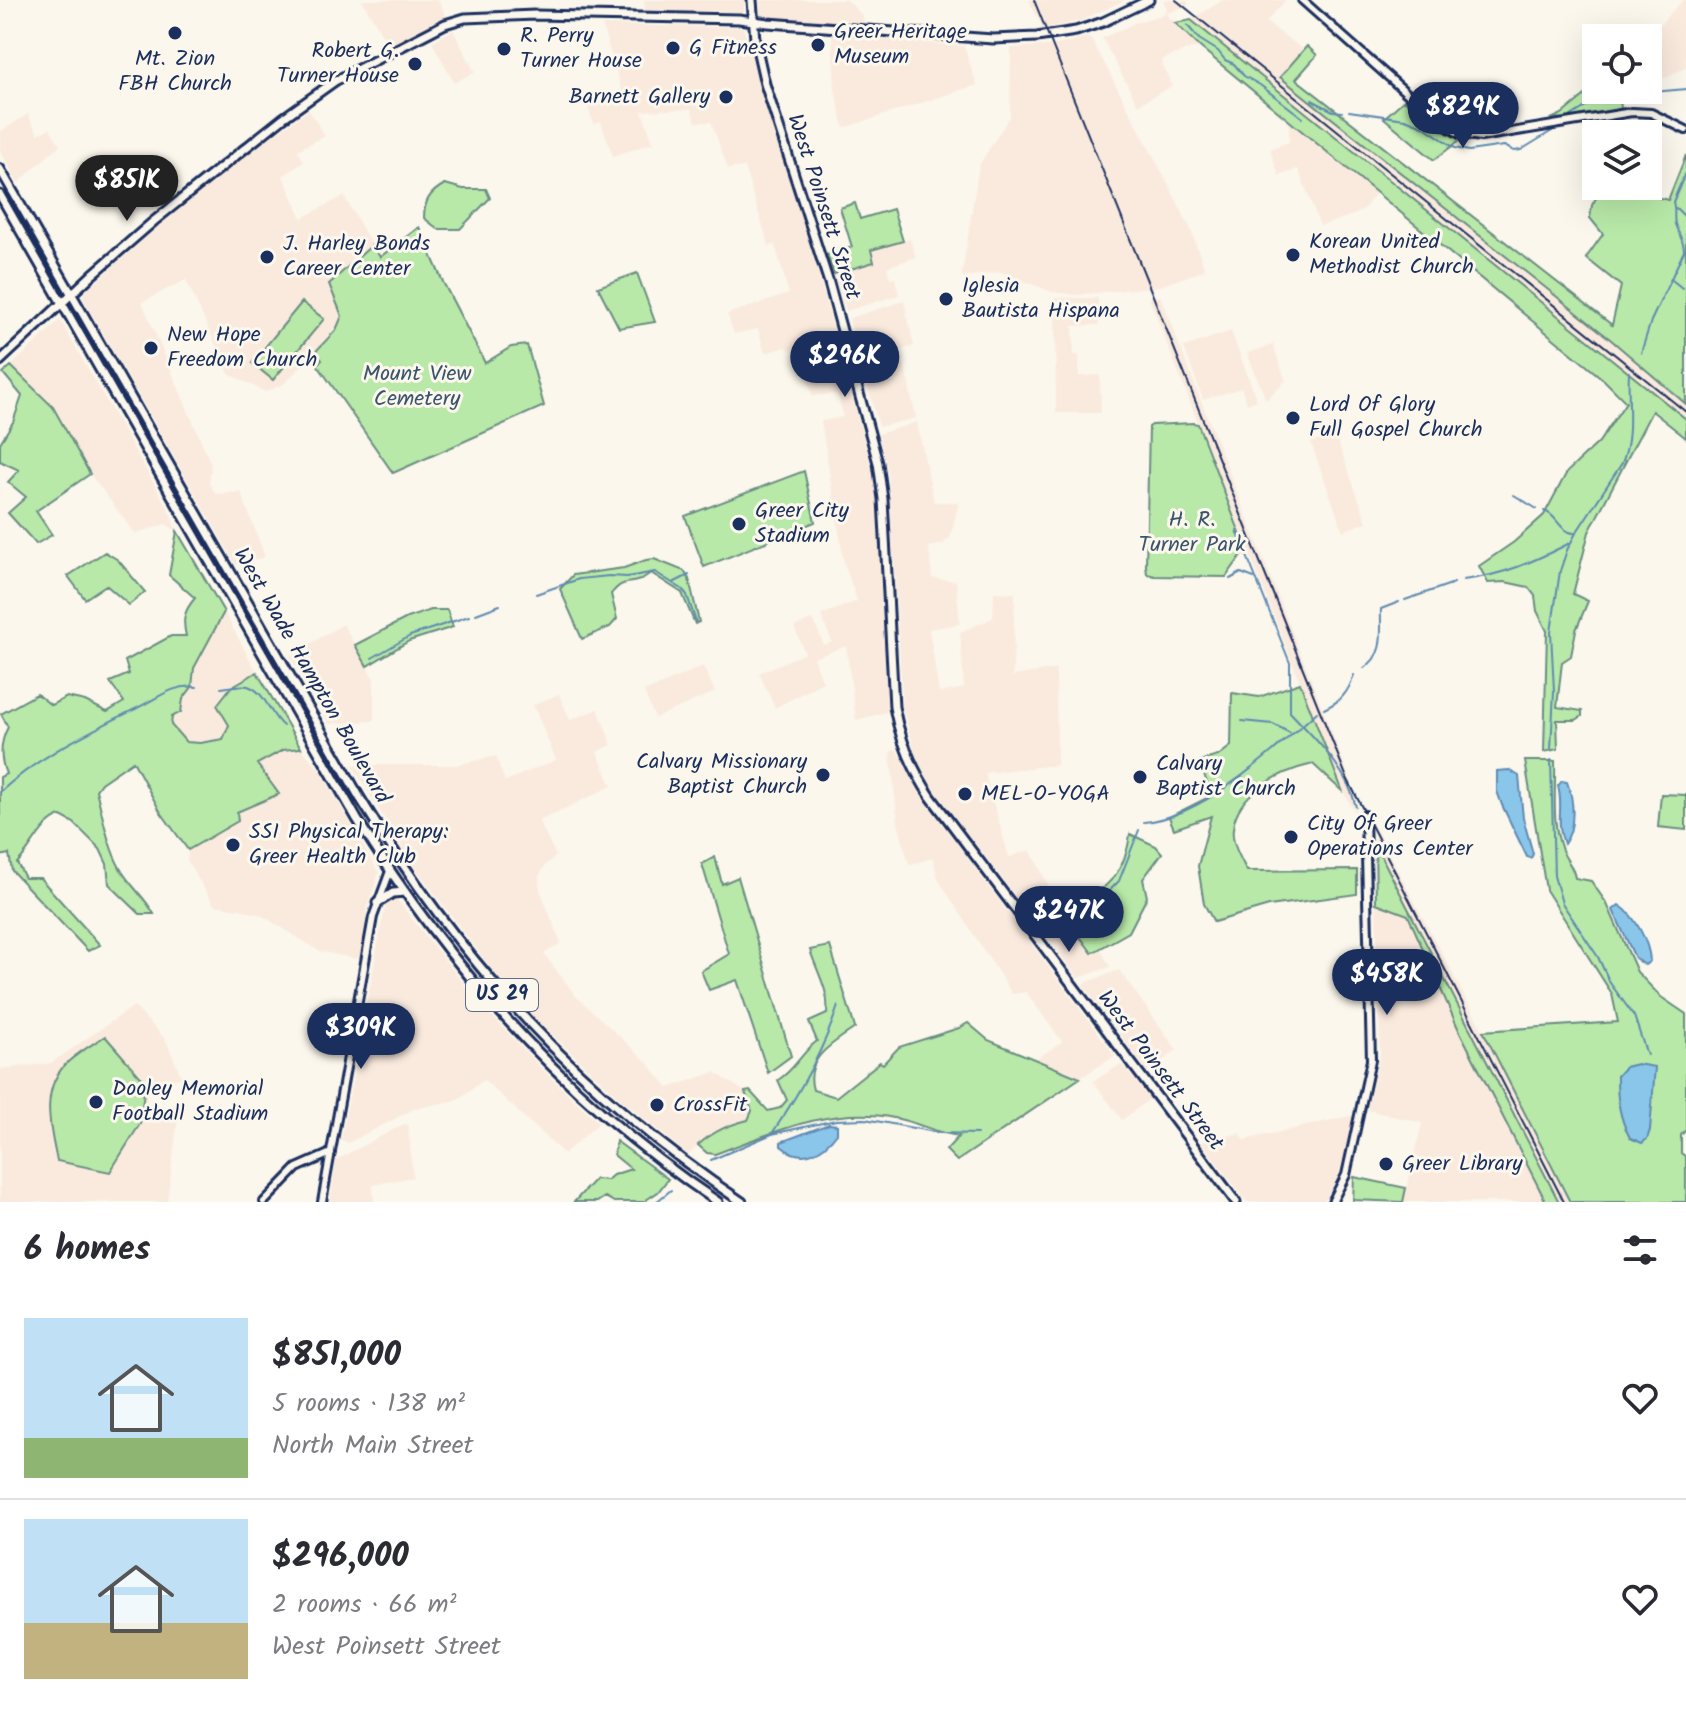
<!DOCTYPE html>
<html lang="en">
<head>
<meta charset="utf-8">
<style>
  body { margin:0; font-family:Kalam,sans-serif; background:#f7f7f7; color:#2b2b33; height:100vh; display:flex; flex-direction:column; font-size:30px; white-space:nowrap }
  * { box-sizing:border-box; margin:0 }
  p { font-size:26px; color:#7c7c81 }
  .icon { flex:none; width:44px; height:44px; fill:none; stroke:currentColor; stroke-width:2; stroke-linecap:round; stroke-linejoin:round }
  .map { position:relative; height:1202px; overflow:hidden }
  .panel { display:flex; flex-direction:column; background:#fff; flex:1 }
  .panel>* { flex:none }
  .buttons { position:absolute; left:1582px; top:24px; display:grid; gap:16px }
  .buttons a { display:grid; place-items:center; width:80px; height:80px; border-radius:0px; background:#fff; box-shadow:0 8px 32px #0002; font-size:40px }
  .price { position:absolute; translate:-50% -68px; padding:0 18px; border-radius:28px; background:#1b2f5e; color:#fff; font-size:26px; line-height:52px; filter:drop-shadow(0 2px 4px #0008) }
  .price::after { content:''; position:absolute; left:50%; top:48px; width:24px; height:18px; margin-left:-12px; background:inherit; clip-path:polygon(0 0,100% 0,50% 100%) }
  .price.active { background:#222; color:#fff }
  ul { padding:0; list-style:none }
  li { display:flex; align-items:center; gap:24px; height:200px; padding:0 24px }
  li+li { border-top:2px solid #e1e1e2 }
  li span { display:grid; place-items:center; flex:none; width:224px; height:160px; border-radius:0px; color:#555 }
  li>.icon { margin-inline-start:auto }
  span .icon { width:96px; height:96px; fill:#fffc; stroke-width:1 }
  li b { font-size:34px }
  h2 { display:flex; justify-content:space-between; align-items:center; height:96px; padding:0 24px; font-size:34px }
  .map>svg:first-child { display:block }
  .built { fill:#faeade }
  .green { fill:#b8e9a8; stroke:#6a8c83; stroke-width:2 }
  .water { fill:#8ac6ea; stroke:#5e8ab2; stroke-width:2 }
  .lines { fill:none; stroke-linecap:round; stroke-linejoin:round }
  .stream { stroke:#5e8ab2; stroke-width:2 }
  .tertiary-casing { stroke:#1b2f5e; stroke-width:12 }
  .secondary-casing { stroke:#1b2f5e; stroke-width:13 }
  .primary-casing { stroke:#1b2f5e; stroke-width:13 }
  .tertiary { stroke:#fbf7ec; stroke-width:6 }
  .secondary { stroke:#fbf7ec; stroke-width:7 }
  .primary { stroke:#fbf7ec; stroke-width:7 }
  .rail { stroke:#1b2f5e; stroke-width:2 }
  .poi-dot { fill:#1b2f5e; stroke:#fbf7ec; stroke-width:3 }
  .labels { text-anchor:middle; dominant-baseline:central; stroke-width:6; stroke-linejoin:round; paint-order:stroke }
  .shield { fill:#fbf7ec; stroke:#5e6b89; stroke-width:2 }
  .shield-label { font-size:20px; font-weight:bold; fill:#1b2f5e }
  .poi-label { font-size:22px; fill:#1b2f5e; stroke:#fbf7ec; text-anchor:start }
  .street-label { font-size:22px; fill:#1b2f5e; stroke:#fbf7ec }
  .park-label { font-size:22px; fill:#3a546d; stroke:#fbf7ec }
</style>
</head>
<body>
<div class="map">
<svg width="1686" height="1202" viewBox="0 0 1686 1202">
  <rect width="100%" height="100%" fill="#fbf7ec"/>
  <filter id="ink" filterUnits="userSpaceOnUse"><feTurbulence type="fractalNoise" baseFrequency=".0125" numOctaves="2"/><feDisplacementMap in="SourceGraphic" scale="16" xChannelSelector="R" yChannelSelector="G"/><feConvolveMatrix kernelMatrix="1 2 1 2 8 2 1 2 1" color-interpolation-filters="sRGB"/></filter>
  <g filter="url(#ink)">
    <!-- built -->
    <path class="built" d="M362 0H438L446 16 389 47Z
      M644 0H744V12L645 11Z
      M760 0H847L863 16 864 22 859 25 764 19 760 15Z
      M1029 0H1125L1081 21 1043 29Z
      M1163 0 1188 1V5L1166 14 1201 48H1192L1161 60 1172 86 1138 105 1102 38 1137 22 1165 14 1167 8Z
      M1223 0H1286L1266 22 1304 50 1280 78 1610 339 1686 404V419L1191 20Z
      M1683 0H1686V67L1668 77 1648 82 1647 38Z
      M602 25 743 27 811 247 876 484 887 712 856 720 846 646 814 658 823 682 775 708 759 673 805 653 794 627 813 619 824 645 832 642 821 615 857 601 844 563 821 421 843 417 838 394 812 396 801 347 789 350 787 347 765 353 758 329 734 334 727 314 789 294 775 245 769 246 744 167 728 169 711 122H696L691 109 642 111 653 143 613 156 601 122 594 124 586 103 622 91Z
      M453 30 475 72 454 83 432 42Z
      M832 34 964 46 977 85 844 128 835 90Z
      M1086 37 1091 38 1172 191 1191 230 1205 270 1160 286 1077 295 1052 292 1001 272 964 277 962 275 979 165 1010 116 1011 48 1057 45Z
      M309 110 325 136 298 150 304 162 283 176 302 218 344 196 372 245 329 284 343 315 336 330 284 384 265 392 229 374 186 280 142 302 211 464 209 483 216 494 241 492 265 557 236 565 83 299 84 292 161 224 266 140Z
      M28 114 38 134 50 128 60 145 18 183 0 150V132Z
      M1289 119 1377 192 1365 208 1356 214 1320 226 1298 169 1279 176 1270 149 1289 142Z
      M910 239 916 257 887 267 890 278H895L899 295 846 311 834 274 873 262 870 250Z
      M1160 296 1352 784 1357 815 1343 792 1149 298Z
      M1055 298H1098L1099 325 1073 326 1074 355H1079V376L1100 375 1101 413H1056Z
      M904 301 914 346 901 350 916 418 879 427 849 318Z
      M60 320 168 508 177 531 165 524 135 534 90 474 53 407 11 366Z
      M1231 331 1257 400 1247 404 1241 388 1203 400 1184 347Z
      M1273 345 1286 381 1266 400 1247 353Z
      M917 422 934 502H959L950 538 943 544 929 547 932 578 956 581 960 624 929 629 939 693 964 688 960 632 993 618 994 592 1015 593 1013 676 1056 669 1057 765 985 773 1009 857 1030 850 1064 915 1092 952 1100 948 1110 967 1078 978 934 790 917 759 903 710 888 472 878 434Z
      M1335 434 1367 522 1343 531 1311 443Z
      M224 612 257 672 231 687 229 725 223 739 200 743 186 742 174 732 170 720 182 710 183 699 192 687 194 668Z
      M343 624 374 679V721L329 724 290 656Z
      M703 666 715 692 655 718 644 692Z
      M559 694 570 720 598 709 612 745 597 752 612 786 539 821 556 856 544 867 539 876 540 890 561 943 544 954 576 996 648 1063 668 1088 715 1072 745 1092 752 1111 748 1120 729 1124 712 1133 688 1155 619 1098 531 1015 492 970 410 861 352 765H456L496 756 505 781 556 760 533 705Z
      M301 748 320 770 379 873 368 904 360 955 356 959 319 951 263 916 244 910 214 905 187 860 188 850 237 821 236 812 279 794 257 764 283 750Z
      M896 749 923 798 1115 1056 1080 1078 1034 1060 1062 1042 1026 992 1012 994 938 879 933 858 909 865 898 823 890 752Z
      M1376 829 1483 1031 1570 1202H1559L1375 844Z
      M394 896 476 999 547 1074 599 1123 564 1154 484 1080 457 1100 414 1109 348 1143 341 1140 386 901Z
      M1376 903 1408 915 1458 1028 1546 1202H1403L1422 1123 1367 1110 1380 1053Z
      M1119 970 1177 1050 1148 1072 1082 984Z
      M134 1006 166 1040 182 1078 148 1082 146 1105 179 1112 167 1202H0V1069L51 1063Z
      M1122 1064 1150 1099 1122 1120 1093 1081Z
      M1354 1115 1339 1174 1324 1202H1247L1201 1142 1240 1133 1244 1140Z
      M404 1124 408 1125 413 1177 373 1185 374 1202H330L336 1160Z"/>
    <!-- green -->
    <path class="green" d="M1191 20 1686 419V438L1652 411 1589 532 1573 594 1588 601 1576 630 1571 656 1562 662 1557 707 1582 711V716L1576 720H1557L1558 749 1544 752 1547 631 1537 611 1535 596 1528 587 1505 582 1488 583 1479 566 1514 542 1544 515 1567 472 1599 442 1626 402 1604 380 1201 48 1175 23Z
      M1307 46 1317 55 1296 79 1612 325 1621 286 1586 258 1603 234 1590 218 1592 205 1603 186H1633L1634 191 1668 200 1686 155V404L1610 339 1280 77Z
      M1596 86V90H1625L1632 96 1620 99 1621 109 1564 119 1553 118 1562 114Z
      M1404 100 1438 128 1460 140 1434 160 1384 118Z
      M445 184 463 189H486L490 198 460 229H438L424 218C424 201 430 192 445 184Z
      M855 203 860 219 893 209 903 241 871 250 874 262 834 274 827 255 852 247 840 208Z
      M419 227 443 282 485 363 511 347 527 345 544 406 393 473 317 364 322 360 316 351 336 330 342 316 329 284 372 245 380 257Z
      M637 273 655 322 619 328 598 287Z
      M302 302 324 319 273 380 252 363Z
      M11 366 53 407 90 474 36 511 52 535 36 544 8 513 26 497 8 482 19 470 0 461V443L13 422 22 396 3 373Z
      M1193 423 1198 424 1246 549 1226 577 1155 576 1147 574 1146 566 1149 427 1152 425Z
      M804 471 815 522 704 567 685 516Z
      M177 531 224 612 194 668 192 687 183 699 181 712 172 717 171 725 186 742 200 743 223 739 229 725 217 705 231 687 257 672 301 748 283 750 257 764 279 794 237 812 238 821 188 850 160 811 133 761 101 783 96 790C103 816 107 844 120 868 129 885 145 897 154 914H140L109 884 107 864 100 849 74 823 61 816C41 822 32 849 17 863L25 878H40L100 945 88 951 12 871 9 854 0 856V777L6 774C0 759 0 742 8 727L1 714 37 694 51 705 67 697 85 701 107 712 124 702 110 682 129 674 125 661 171 636H186C182 619 184 611 195 598L169 575Z
      M105 552 118 560 145 592 129 605 106 585 85 599 68 576Z
      M654 559 684 571 689 579 699 622 695 624 682 593 651 573C647 575 644 578 640 580 626 585 623 579 611 594L617 619 610 627 582 639 560 589 573 575 624 568 646 560Z
      M431 610H447L453 627 409 641 367 666 355 645 407 618Z
      M1300 683 1343 792 1313 764C1282 771 1236 792 1233 829 1231 843 1241 859 1247 871L1357 870V894L1269 906 1214 922 1204 904 1198 866 1211 816 1174 829 1169 817 1211 796 1200 761 1218 756 1231 746 1232 693 1259 697Z
      M1525 761H1555C1556 790 1551 822 1562 850 1566 861 1573 865 1575 878L1591 881 1607 904 1637 972 1661 997 1686 1014V1130L1681 1135V1153L1686 1157V1202H1570L1483 1031 1618 1022 1612 994 1546 890Z
      M1661 794 1686 795V830L1658 827Z
      M1130 834 1156 846 1162 853 1143 879 1147 897 1129 932 1092 953 1064 915C1101 889 1124 882 1130 834Z
      M1375 844 1559 1202H1546L1458 1028 1408 915 1376 903Z
      M715 857 722 884 738 877 791 1056 768 1073 737 980 709 990 701 971 729 954 702 864Z
      M830 946 855 1028C832 1044 804 1058 813 1090L836 1097 880 1062 883 1064 899 1047 959 1028 968 1023 988 1040 1080 1078 957 1161 946 1150 959 1136C935 1133 917 1122 894 1118 832 1105 772 1133 715 1154L707 1153 698 1145C714 1131 728 1125 748 1120L752 1111 745 1092 750 1091 768 1111 780 1108 787 1100 778 1080C795 1070 801 1053 817 1041L809 1022 827 1014C830 992 817 972 810 950Z
      M105 1036 145 1082 140 1124 110 1172 57 1161C50 1128 39 1087 69 1061 79 1052 93 1044 105 1036Z
      M616 1141 668 1179 658 1192 646 1200 647 1202H614L605 1197 597 1202H574L595 1179 607 1180 613 1175 631 1169 614 1155Z
      M1354 1177 1406 1188 1403 1202 1353 1200Z"/>
    <!-- water -->
    <path class="water" d="M1509 770 1519 776 1523 818 1533 854 1531 858 1527 857 1502 805 1497 791V771Z
      M1562 781 1567 782C1574 800 1576 828 1564 844 1555 820 1564 809 1558 786Z
      M1619 905C1635 915 1649 942 1650 961L1645 965 1635 958 1613 910Z
      M1637 1064 1655 1067 1650 1130 1647 1139 1642 1143 1630 1138C1619 1117 1617 1099 1617 1076L1625 1067Z
      M829 1124 837 1125V1133C823 1152 802 1164 781 1146V1142Z"/>
    <g class="lines">
      <!-- stream -->
      <path class="stream" d="M1187 25 1199 39 1218 51 1225 60 1234 64 1244 76 1260 85 1303 118
        M1642 93 1686 89
        M1312 100 1333 111 1342 112
        M1349 111 1405 119 1423 126 1455 148 1469 151 1504 146 1514 151 1521 150 1552 131
        M1571 116 1589 105 1628 95
        M1676 208 1686 218
        M1672 280 1682 288
        M1641 353 1651 321 1684 251C1684 240 1678 234 1675 224 1673 215 1676 211 1673 202L1686 171
        M1514 495 1537 509
        M1544 511C1557 514 1559 532 1574 533
        M1237 531 1290 663V712C1316 740 1347 768 1356 807
        M1230 579 1241 573 1254 578
        M1463 580C1505 575 1532 562 1570 543
        M673 583 689 575
        M536 594 579 579 609 576 627 577 655 572 682 589 687 595 696 622
        M1405 600 1454 583
        M476 614 500 605
        M372 658 410 636 469 616
        M1364 668C1386 654 1380 632 1381 609L1399 602
        M221 688C229 687 240 684 248 686 266 692 270 716 283 726
        M1324 709C1341 701 1348 693 1354 675
        M1242 721 1273 724 1290 733
        M1551 749 1554 691 1551 632 1560 571 1567 550 1576 533 1622 463C1634 434 1627 404 1629 372
        M1551 760 1554 876 1562 903 1598 957 1610 983 1634 1016 1647 1055
        M0 792C43 753 88 733 139 707 160 697 173 684 197 687
        M1144 822C1202 818 1275 750 1317 712
        M1105 895 1119 881 1139 830
        M773 1132C800 1092 823 1052 838 1006
        M711 1160 772 1134 836 1120 865 1119 940 1133 977 1134
        M656 1202 671 1190"/>
      <defs>
        <path id="tertiary" d="M1302 0 1438 121 1460 134 1481 137 1632 112 1651 113 1686 130
          M264 1202 297 1168 331 1153
          M322 1202 373 917 390 871
          M1332 1202 1346 1175 1371 1060 1365 815"/>
        <path id="secondary" d="M752 0 755 40 765 84 829 283 878 463 883 499 894 707C900 740 912 769 931 797L1236 1202
          M0 361 93 274 154 221 283 118 335 81 445 24 465 18 535 15 739 19 768 23 993 39 1037 37 1076 31 1103 22 1149 0"/>
        <path id="primary" d="M0 169 360 798C462 964 579 1093 742 1202
          M0 195 357 819C450 970 570 1103 718 1202
          M377 903 393 893 405 892"/>
      </defs>
      <!-- tertiary casing -->
      <use href="#tertiary" class="tertiary-casing"/>
      <!-- secondary casing -->
      <use href="#secondary" class="secondary-casing"/>
      <!-- primary casing -->
      <use href="#primary" class="primary-casing"/>
      <!-- tertiary -->
      <use href="#tertiary" class="tertiary"/>
      <!-- secondary -->
      <use href="#secondary" class="secondary"/>
      <!-- primary -->
      <use href="#primary" class="primary"/>
      <!-- rail -->
      <path class="rail" d="M1034 0 1347 778 1564 1202
        M1176 0 1686 412"/>
    </g>
  </g>
  <!-- markers -->
  <g class="poi-dot">
    <circle cx="175" cy="33" r="8"/>
    <circle cx="818" cy="45" r="8"/>
    <circle cx="673" cy="48" r="8"/>
    <circle cx="504" cy="49" r="8"/>
    <circle cx="415" cy="64" r="8"/>
    <circle cx="726" cy="97" r="8"/>
    <circle cx="1293" cy="255" r="8"/>
    <circle cx="267" cy="257" r="8"/>
    <circle cx="946" cy="299" r="8"/>
    <circle cx="151" cy="348" r="8"/>
    <circle cx="1293" cy="418" r="8"/>
    <circle cx="739" cy="524" r="8"/>
    <circle cx="823" cy="775" r="8"/>
    <circle cx="1140" cy="777" r="8"/>
    <circle cx="965" cy="794" r="8"/>
    <circle cx="1291" cy="837" r="8"/>
    <circle cx="233" cy="845" r="8"/>
    <circle cx="96" cy="1102" r="8"/>
    <circle cx="657" cy="1105" r="8"/>
    <circle cx="1386" cy="1164" r="8"/>
  </g>
  <g class="labels">
    <!-- shield labels -->
    <rect class="shield" x="466" y="979" width="72" height="32" rx="6"/>
    <g class="shield-label">
      <text x="502" y="995">US 29</text>
    </g>
    <!-- poi labels -->
    <g class="poi-label">
      <text x="834" y="32">Greer Heritage<tspan x="834" dy="25">Museum</tspan></text>
      <text x="520" y="36">R. Perry<tspan x="520" dy="25">Turner House</tspan></text>
      <text x="689" y="48">G Fitness</text>
      <text x="399" y="51" text-anchor="end">Robert G.<tspan x="399" dy="25">Turner House</tspan></text>
      <text x="175" y="59" text-anchor="middle">Mt. Zion<tspan x="175" dy="25">FBH Church</tspan></text>
      <text x="710" y="97" text-anchor="end">Barnett Gallery</text>
      <text x="1309" y="242">Korean United<tspan x="1309" dy="25">Methodist Church</tspan></text>
      <text x="283" y="244">J. Harley Bonds<tspan x="283" dy="25">Career Center</tspan></text>
      <text x="962" y="286">Iglesia<tspan x="962" dy="25">Bautista Hispana</tspan></text>
      <text x="167" y="335">New Hope<tspan x="167" dy="25">Freedom Church</tspan></text>
      <text x="1309" y="405">Lord Of Glory<tspan x="1309" dy="25">Full Gospel Church</tspan></text>
      <text x="755" y="511">Greer City<tspan x="755" dy="25">Stadium</tspan></text>
      <text x="807" y="762" text-anchor="end">Calvary Missionary<tspan x="807" dy="25">Baptist Church</tspan></text>
      <text x="1156" y="764">Calvary<tspan x="1156" dy="25">Baptist Church</tspan></text>
      <text x="981" y="794">MEL-O-YOGA</text>
      <text x="1307" y="824">City Of Greer<tspan x="1307" dy="25">Operations Center</tspan></text>
      <text x="249" y="832">SSI Physical Therapy:<tspan x="249" dy="25">Greer Health Club</tspan></text>
      <text x="112" y="1089">Dooley Memorial<tspan x="112" dy="25">Football Stadium</tspan></text>
      <text x="673" y="1105">CrossFit</text>
      <text x="1402" y="1164">Greer Library</text>
    </g>
    <!-- street labels -->
    <g class="street-label">
      <text transform="translate(823 207) rotate(72)">West Poinsett Street</text>
      <text transform="translate(311 676) rotate(60)">West Wade Hampton Boulevard</text>
      <text transform="translate(1160 1071) rotate(53)">West Poinsett Street</text>
    </g>
    <!-- park labels -->
    <g class="park-label">
      <text x="417" y="374">Mount View<tspan x="417" dy="25">Cemetery</tspan></text>
      <text x="1192" y="520">H. R.<tspan x="1192" dy="25">Turner Park</tspan></text>
    </g>
  </g>
</svg>
<div class="buttons">
<a><svg class="icon" aria-label="locate" viewBox="0 0 24 24"><circle cx="12" cy="12" r="6"/><path d="M12 2v4M12 18v4M2 12h4M18 12h4"/></svg></a>
<a><svg class="icon" aria-label="layers" viewBox="0 0 24 24"><path d="M12 4l9 5-9 5-9-5zM3 14l9 5 9-5"/></svg></a>
</div>
<b class="price" style="left:1463px;top:150px">$829K</b>
<b class="price active" style="left:127px;top:223px">$851K</b>
<b class="price" style="left:845px;top:399px">$296K</b>
<b class="price" style="left:1069px;top:954px">$247K</b>
<b class="price" style="left:1387px;top:1017px">$458K</b>
<b class="price" style="left:361px;top:1071px">$309K</b>
</div>
<section class="panel">
<h2>6 homes<svg class="icon" aria-label="filters" viewBox="0 0 24 24"><path d="M4 7h16M4 17h16"/><circle cx="9" cy="7" r="2"/><circle cx="15" cy="17" r="2"/></svg></h2>
<ul>
<li><span style="background:linear-gradient(#bfe0f5 75%,#8fb573 0)"><svg class="icon" aria-label="home" viewBox="0 0 24 24"><path d="M3 11l9-7 9 7M6 9v11h12V9"/></svg></span><div><b>$851,000</b><p>5 rooms · 138 m²</p><p>North Main Street</p></div><svg class="icon" aria-label="heart" viewBox="0 0 24 24"><path d="M12 20l-8-8c-3-5 5-10 8-4 3-6 11-1 8 4z"/></svg></li>
<li><span style="background:linear-gradient(#bfe0f5 65%,#c2b280 0)"><svg class="icon" aria-label="home" viewBox="0 0 24 24"><path d="M3 11l9-7 9 7M6 9v11h12V9"/></svg></span><div><b>$296,000</b><p>2 rooms · 66 m²</p><p>West Poinsett Street</p></div><svg class="icon" aria-label="heart" viewBox="0 0 24 24"><path d="M12 20l-8-8c-3-5 5-10 8-4 3-6 11-1 8 4z"/></svg></li>
</ul>
</section>
</body>
</html>
